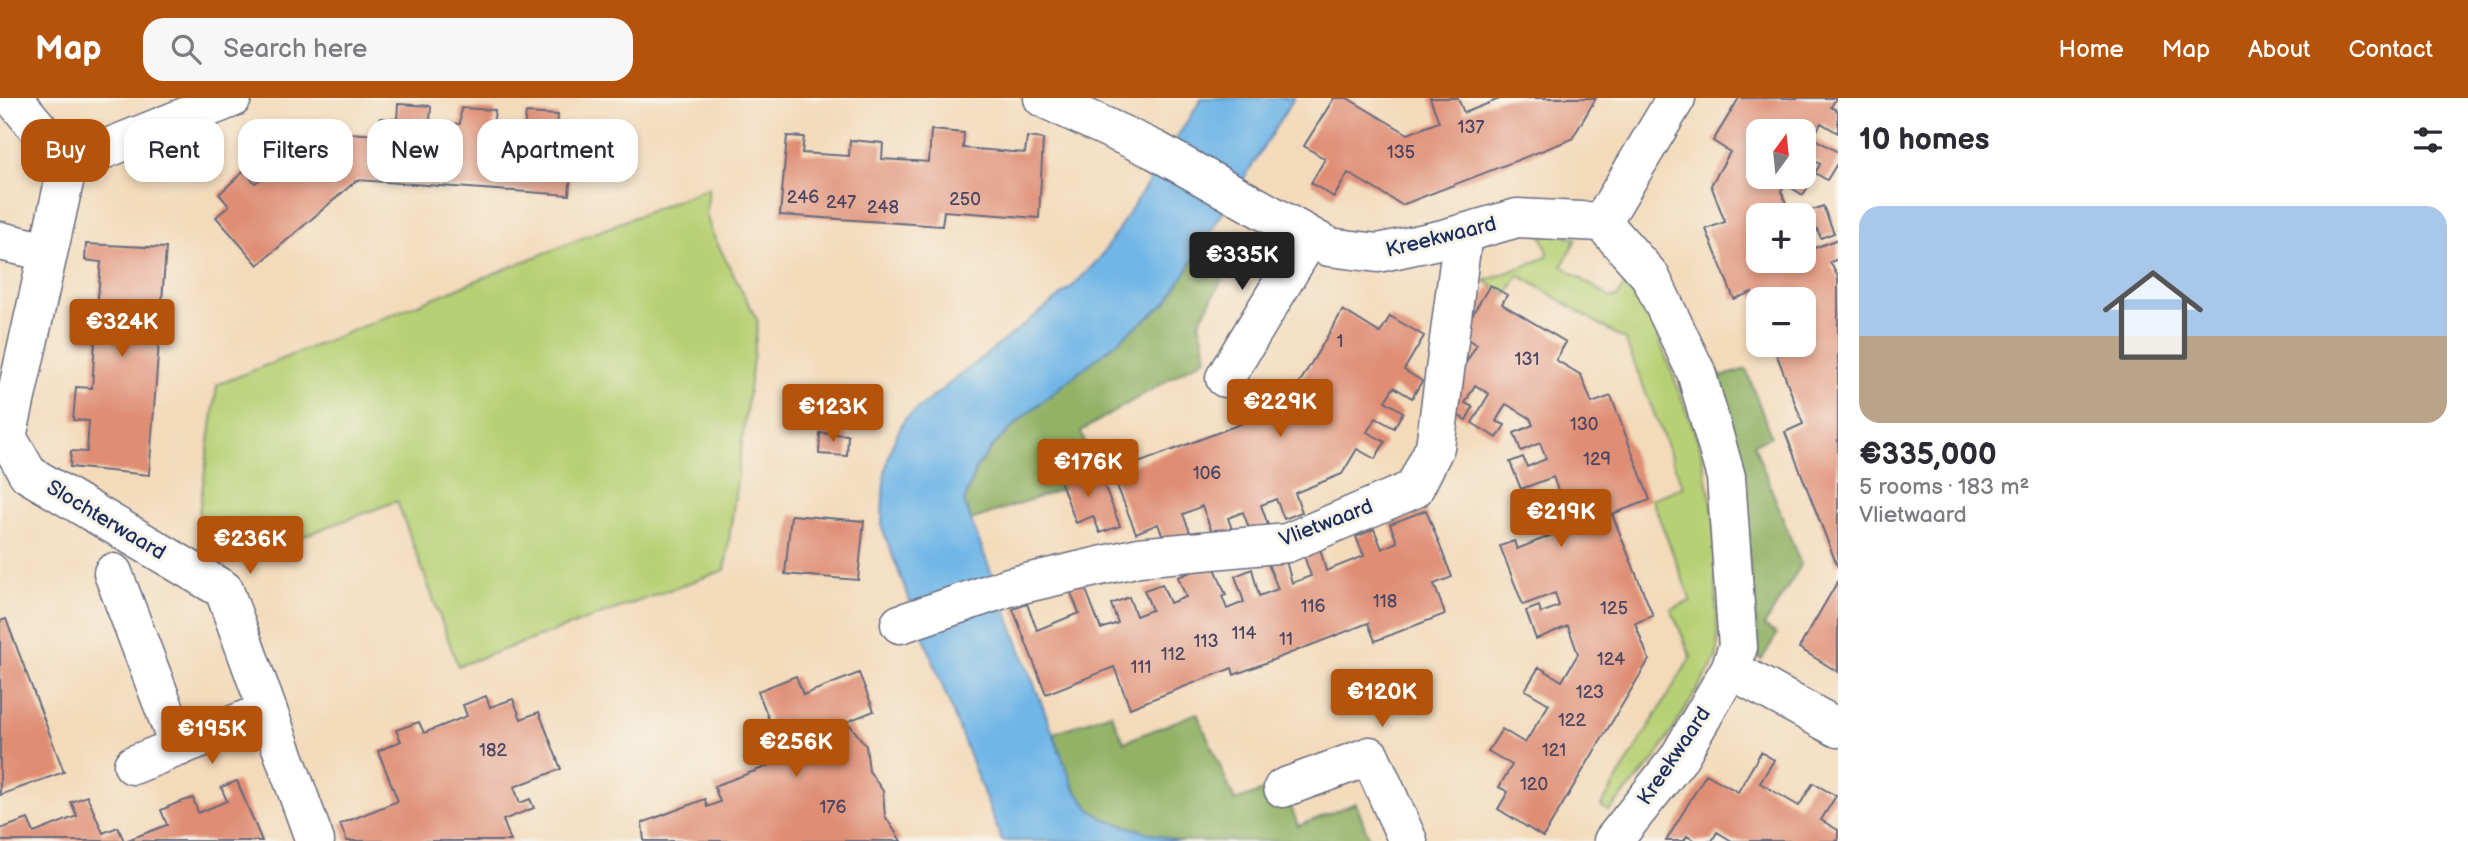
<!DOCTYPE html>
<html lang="en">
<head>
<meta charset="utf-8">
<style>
  body { margin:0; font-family:"Balsamiq Sans",sans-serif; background:#f7f7f7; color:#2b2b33; height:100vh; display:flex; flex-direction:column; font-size:26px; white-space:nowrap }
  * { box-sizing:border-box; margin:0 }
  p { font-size:23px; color:#7c7c81 }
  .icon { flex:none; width:38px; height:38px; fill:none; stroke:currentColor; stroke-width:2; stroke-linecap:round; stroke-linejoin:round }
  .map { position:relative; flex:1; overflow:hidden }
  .panel { display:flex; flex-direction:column; background:#fff; width:630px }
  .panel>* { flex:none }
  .banner { position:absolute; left:21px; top:21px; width:665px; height:63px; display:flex; gap:14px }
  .needle { width:46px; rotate:15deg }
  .fabs { position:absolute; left:1746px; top:21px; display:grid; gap:14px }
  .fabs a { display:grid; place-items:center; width:70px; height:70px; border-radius:14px; background:#fff; box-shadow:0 4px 10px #0003; font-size:35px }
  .price { position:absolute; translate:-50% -60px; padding:0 16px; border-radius:7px; background:#b45309; color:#fff; font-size:23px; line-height:46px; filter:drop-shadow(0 2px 4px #0008) }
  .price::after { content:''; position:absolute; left:50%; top:42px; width:21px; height:16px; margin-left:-10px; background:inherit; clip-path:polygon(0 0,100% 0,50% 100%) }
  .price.selected { background:#222; color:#fff }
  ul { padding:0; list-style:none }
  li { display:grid; align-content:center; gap:14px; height:371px; padding:0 21px }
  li+li { border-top:2px solid #e1e1e2 }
  li span { display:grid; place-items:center; height:217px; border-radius:21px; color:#555 }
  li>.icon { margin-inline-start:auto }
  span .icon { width:126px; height:126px; fill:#fffc; stroke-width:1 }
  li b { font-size:30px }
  h2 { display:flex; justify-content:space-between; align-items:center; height:84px; padding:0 21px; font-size:30px }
  .tag { padding:0 24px; border-radius:21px; background:#fff; box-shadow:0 4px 10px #0003; font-size:24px; line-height:63px }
  .tag.selected { background:#b45309; color:#fff }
  header { display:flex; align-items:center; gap:42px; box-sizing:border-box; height:98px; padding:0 35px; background:#b45309; color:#fff }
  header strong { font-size:33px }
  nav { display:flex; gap:38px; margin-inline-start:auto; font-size:24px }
  .search { width:490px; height:63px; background:#f7f7f7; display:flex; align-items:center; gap:18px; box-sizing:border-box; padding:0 24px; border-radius:21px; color:#7c7c81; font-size:26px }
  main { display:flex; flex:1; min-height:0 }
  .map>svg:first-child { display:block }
  .green { fill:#b8d074; stroke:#6a8069; stroke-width:2 }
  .forest { fill:#92b266; stroke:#567062; stroke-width:2 }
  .water { fill:#70b6e7; stroke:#4672a2; stroke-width:2 }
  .building { fill:#df8d73 }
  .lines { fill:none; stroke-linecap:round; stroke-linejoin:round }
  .minor-casing { stroke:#676b7e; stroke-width:41 }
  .minor { stroke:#fff; stroke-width:38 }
  .labels { text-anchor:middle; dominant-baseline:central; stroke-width:6; stroke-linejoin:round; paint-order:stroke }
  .number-label { font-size:18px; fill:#4c4663 }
  .street-label { font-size:21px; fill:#1b2f5e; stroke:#f7f3e8 }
</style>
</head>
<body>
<header>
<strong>Map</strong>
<div class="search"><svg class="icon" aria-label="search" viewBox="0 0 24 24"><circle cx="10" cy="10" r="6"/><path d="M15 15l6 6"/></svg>Search here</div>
<nav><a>Home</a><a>Map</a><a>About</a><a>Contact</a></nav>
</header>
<main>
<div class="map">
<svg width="1838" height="743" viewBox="0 0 1838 743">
  <rect width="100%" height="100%" fill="#f7f3e8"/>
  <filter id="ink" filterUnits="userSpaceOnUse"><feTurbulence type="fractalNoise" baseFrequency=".0143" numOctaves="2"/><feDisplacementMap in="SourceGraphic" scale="14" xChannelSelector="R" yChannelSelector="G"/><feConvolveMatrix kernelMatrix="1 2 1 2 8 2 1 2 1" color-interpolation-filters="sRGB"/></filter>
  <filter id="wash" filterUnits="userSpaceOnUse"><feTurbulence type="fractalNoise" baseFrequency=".00686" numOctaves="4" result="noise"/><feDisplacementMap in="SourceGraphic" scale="28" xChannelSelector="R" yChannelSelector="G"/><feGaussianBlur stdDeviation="1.57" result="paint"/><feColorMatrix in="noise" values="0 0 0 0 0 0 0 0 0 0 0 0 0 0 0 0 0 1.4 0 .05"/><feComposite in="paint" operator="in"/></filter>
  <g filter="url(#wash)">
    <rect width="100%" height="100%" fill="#f3daba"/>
    <!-- green -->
    <path class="green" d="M709 89 706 116 712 135 758 224 725 472 458 568 397 403 247 459 236 442 198 422 217 287Z
      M1537 127 1576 141 1562 168 1611 200 1617 199 1633 174 1700 348 1714 416 1718 551 1716 561 1654 663 1609 713 1601 708 1691 559 1671 511 1691 503 1652 401 1683 389 1625 242 1519 177 1507 197 1485 183 1547 159 1548 154Z"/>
    <!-- forest -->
    <path class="forest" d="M1203 146 1232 163 1199 224 1207 259 1081 333 1098 379 971 422 964 404 976 370 993 348 1024 318 1167 204Z
      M1712 260 1721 279 1746 271 1771 338 1754 346 1801 467 1764 528 1777 536 1762 561 1759 560 1741 377 1698 265Z
      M1111 615 1124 644 1197 615 1235 703 1283 686 1298 728 1356 705 1370 743H1177L1106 722 1091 712 1074 690 1053 635Z"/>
    <!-- water -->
    <path class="water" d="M1202 0H1294L1167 204 1024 318 993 348 976 370 964 404 1074 690 1091 712 1106 722 1177 743H1002L882 430C883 386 882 360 905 321L1074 187 1100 160Z"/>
    <g id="blocks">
      <!-- building -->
      <path class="building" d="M1334 0H1347L1408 36 1439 24 1430 0H1458L1464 15 1502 0H1596L1572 41 1402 107 1348 75 1334 99 1311 85 1325 61 1304 48Z
        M1739 0H1836L1831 9 1838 13V35L1821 25 1813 40 1838 54V64L1827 82 1815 75 1820 66 1804 56V33H1759V79H1804V75L1813 80 1803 97 1785 86 1781 93 1791 117H1759V163H1804V154L1838 141V161L1830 164 1838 179V470L1785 334 1803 326 1773 247H1804V201H1759V210L1752 194 1734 201 1706 131 1725 124 1711 87 1730 54 1713 43Z
        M398 6 431 8 430 23 460 26 461 10 495 12 493 28 524 31 526 15 558 17 557 33 574 34 569 97 357 82 258 167 216 119 229 108 219 96 244 73 255 85 267 76 278 66 268 53 293 32 303 44 316 33 379 37 380 20 397 21Z
        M931 32 964 35 963 50 1025 55 1027 39 1043 41 1039 120 944 113 942 128 780 117 787 38 804 39 802 55 849 58 850 42 883 45 882 61 929 64Z
        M1823 108 1834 135 1821 140 1817 131 1804 136V117H1799Z
        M86 146 166 150 149 377 70 369 71 353 87 354 88 338 89 323 73 322 76 289 92 290 95 243 79 242 81 209 97 210 101 164 85 162Z
        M1490 187 1507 197 1502 206 1566 244 1556 262 1581 277 1592 305 1611 298 1650 402 1612 416 1653 518 1635 525 1649 562 1543 739 1498 711 1508 694 1499 689 1512 667 1488 653 1502 631 1525 645 1549 606 1525 592 1539 569 1562 583 1578 556 1568 528 1536 541 1526 513 1539 508 1541 515 1559 508 1555 495 1523 507 1500 448 1514 443 1517 451 1573 429 1566 412 1534 425 1524 398 1537 393 1540 402 1559 395 1553 379 1521 391 1510 364 1523 359 1527 369 1546 361 1540 345 1521 353 1514 335 1533 327 1530 320 1506 306 1496 323 1505 327 1497 340 1472 325 1489 296 1475 287 1465 305 1473 309 1466 322 1441 307 1477 246 1460 237Z
        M1343 212 1380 235 1390 218 1424 238 1404 272 1422 283 1412 300 1394 289 1385 303 1403 314 1394 330 1376 320 1367 334 1385 344 1375 361 1357 351 1342 376 1295 395 1302 414 1284 421 1276 401 1261 407 1268 427 1250 433 1243 414 1228 420 1235 440 1217 447 1202 408 1183 416 1193 442 1168 451 1158 426 1136 435 1112 375 1285 309Z
        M820 335 848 337 847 358 819 356Z
        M1076 366 1083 383 1100 376 1120 428 1100 435 1093 418 1076 425 1057 374Z
        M1426 412 1452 479 1434 486 1445 516 1375 543 1368 525 1234 577 1232 570 1130 610 1114 569 1046 596 1013 511 1027 506 1037 532 1079 515 1069 490 1083 484 1101 531 1118 525 1111 506 1129 499 1136 518 1152 512 1144 492 1162 486 1170 505 1186 499 1178 479 1213 465 1226 497 1222 498 1227 511 1244 504 1235 478 1252 471 1259 498 1278 491 1268 466 1285 459 1292 485 1311 478 1302 452 1319 446 1326 473 1364 458 1356 439 1374 431 1382 451 1397 444 1390 426Z
        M791 417 864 423 858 482 785 476Z
        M1838 483V574L1799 550Z
        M6 521 64 674 0 697V523Z
        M859 575 874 613 800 642 802 646 850 627 866 648 869 673 883 693 885 718 901 743H644L642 725 705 701 707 709 720 704 714 688 790 660 786 648 780 650 758 593 796 578 803 597Z
        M486 598 490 609 513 601 521 621 539 614 561 671 514 689 520 705 530 701 534 710 503 722 511 743H347L340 726 398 703 378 653 401 643 396 632 419 624 424 635 467 618 463 607Z
        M1761 654 1774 662 1760 685 1780 697 1799 708 1813 685 1836 698 1821 722 1838 732V743H1732L1717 734 1712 743H1695L1687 738 1684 743H1666L1706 676 1738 694Z
        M237 683 262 743H125L167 727 161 712 177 705 193 700 198 715 227 703 221 689Z
        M87 698 103 735 118 729 124 743H1L0 731 28 721 34 735 77 718 71 704Z"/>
    </g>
  </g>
  <g filter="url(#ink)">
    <use href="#blocks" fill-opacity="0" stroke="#676b7e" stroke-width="2"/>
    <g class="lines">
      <defs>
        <path id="minor" d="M13 0 68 66
          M1043 0 1155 52 1329 149 1378 155 1443 141 1517 120 1602 124
          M1676 0 1602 124 1650 178 1696 274 1726 379 1738 549 1730 571 1838 630
          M68 66 232 0
          M0 143 47 154
          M1225 280 1310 139
          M7 339 28 376 224 492 315 743
          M7 339 68 66
          M113 475 179 649
          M900 526 1009 489 1139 459 1287 445 1414 391 1435 349 1463 135
          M133 667 268 613
          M1283 690 1370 658 1408 743
          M1613 743 1678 661 1730 571"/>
      </defs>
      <!-- minor casing -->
      <use href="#minor" class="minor-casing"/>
      <!-- minor -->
      <use href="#minor" class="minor"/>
    </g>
  </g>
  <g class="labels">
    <!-- number labels -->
    <g class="number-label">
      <text x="1471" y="29">137</text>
      <text x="1401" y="54">135</text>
      <text x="803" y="99">246</text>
      <text x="965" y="101">250</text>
      <text x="841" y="104">247</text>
      <text x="883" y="109">248</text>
      <text x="1340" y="243">1</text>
      <text x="1527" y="261">131</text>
      <text x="1584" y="326">130</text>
      <text x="1597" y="361">129</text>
      <text x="1207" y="375">106</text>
      <text x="1385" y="503">118</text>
      <text x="1313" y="508">116</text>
      <text x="1614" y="510">125</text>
      <text x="1244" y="535">114</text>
      <text x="1286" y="541">11</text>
      <text x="1206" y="543">113</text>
      <text x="1173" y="556">112</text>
      <text x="1611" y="561">124</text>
      <text x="1141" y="569">111</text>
      <text x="1590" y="594">123</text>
      <text x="1572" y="622">122</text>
      <text x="493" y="652">182</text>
      <text x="1554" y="652">121</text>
      <text x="1534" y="686">120</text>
      <text x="833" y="709">176</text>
    </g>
    <!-- street labels -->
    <g class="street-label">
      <text transform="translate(1441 139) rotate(-14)">Kreekwaard</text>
      <text transform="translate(106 422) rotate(31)">Slochterwaard</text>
      <text transform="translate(1326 425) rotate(-21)">Vlietwaard</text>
      <text transform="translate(1674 658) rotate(-56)">Kreekwaard</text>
    </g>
  </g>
</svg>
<div class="fabs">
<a><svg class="needle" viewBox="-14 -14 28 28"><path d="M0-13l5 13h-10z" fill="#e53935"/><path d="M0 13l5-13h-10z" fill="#7c7c81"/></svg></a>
<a>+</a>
<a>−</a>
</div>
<b class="price selected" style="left:1242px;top:194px">€335K</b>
<b class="price" style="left:122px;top:261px">€324K</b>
<b class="price" style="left:1280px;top:341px">€229K</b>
<b class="price" style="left:833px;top:346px">€123K</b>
<b class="price" style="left:1088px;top:401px">€176K</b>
<b class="price" style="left:1561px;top:451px">€219K</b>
<b class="price" style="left:250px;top:478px">€236K</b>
<b class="price" style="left:1382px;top:631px">€120K</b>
<b class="price" style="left:212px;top:668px">€195K</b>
<b class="price" style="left:796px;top:681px">€256K</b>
<div class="banner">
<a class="tag selected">Buy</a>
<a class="tag">Rent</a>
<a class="tag">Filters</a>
<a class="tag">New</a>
<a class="tag">Apartment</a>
</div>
</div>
<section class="panel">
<h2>10 homes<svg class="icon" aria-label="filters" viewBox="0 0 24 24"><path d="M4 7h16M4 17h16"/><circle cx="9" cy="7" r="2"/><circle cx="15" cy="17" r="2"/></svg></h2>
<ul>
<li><span style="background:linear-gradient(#a9c7e8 60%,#b9a48a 0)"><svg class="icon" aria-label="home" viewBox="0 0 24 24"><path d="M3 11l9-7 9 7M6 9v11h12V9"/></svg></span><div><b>€335,000</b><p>5 rooms · 183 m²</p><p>Vlietwaard</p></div></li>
</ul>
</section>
</main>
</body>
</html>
